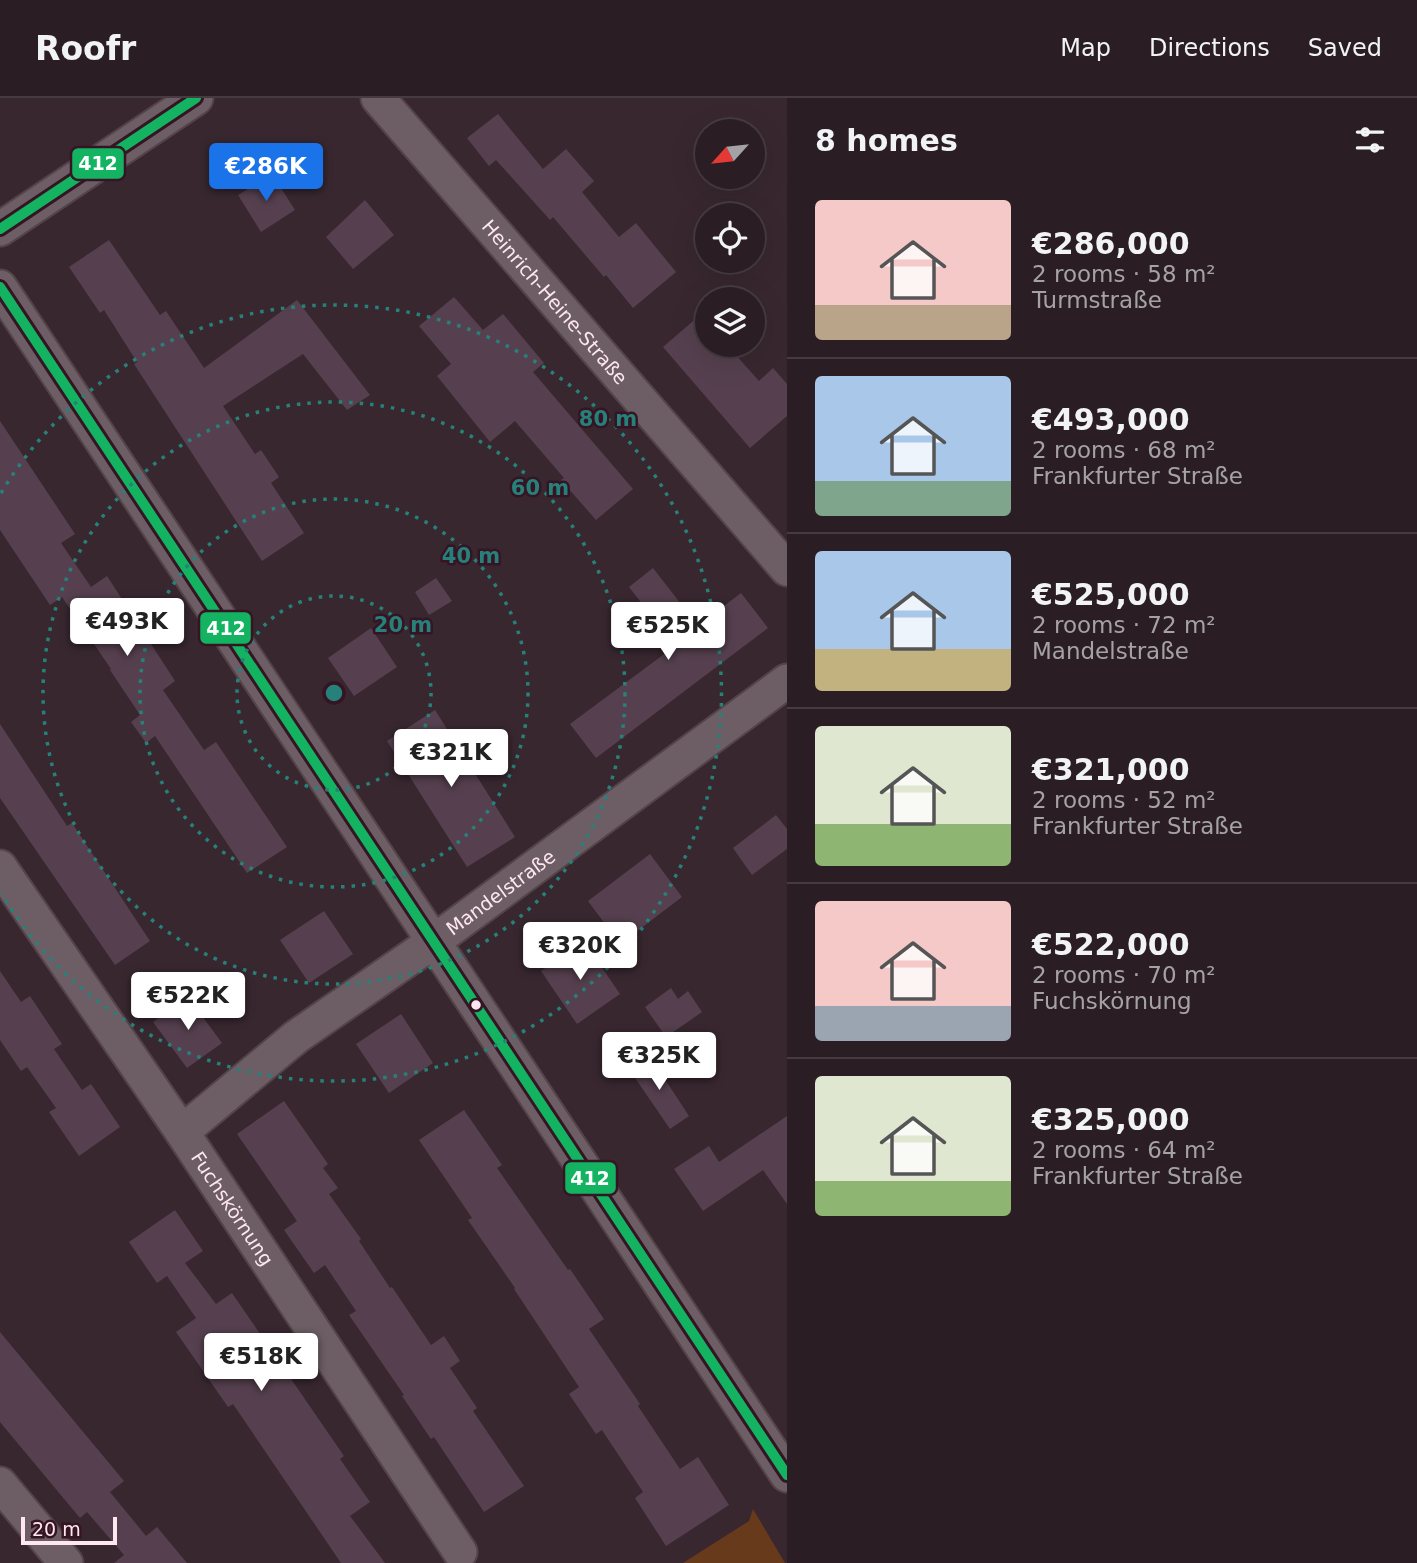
<!DOCTYPE html>
<html lang="en">
<head>
<meta charset="utf-8">
<style>
  body { margin:0; font-family:"DejaVu Sans",sans-serif; background:#362a30; color:#f1f3f6; height:100vh; display:flex; flex-direction:column; font-size:26px; white-space:nowrap }
  * { box-sizing:border-box; margin:0 }
  p { font-size:23px; color:#a5a2a6 }
  .icon { flex:none; width:38px; height:38px; fill:none; stroke:currentColor; stroke-width:2; stroke-linecap:round; stroke-linejoin:round }
  .map { position:relative; flex:1; overflow:hidden }
  .panel { display:flex; flex-direction:column; background:#2a1d23; width:630px }
  .panel>* { flex:none }
  .needle { width:46px; rotate:243deg }
  .fabs { position:absolute; left:695px; top:21px; display:grid; gap:14px }
  .fabs a { display:grid; place-items:center; width:70px; height:70px; border-radius:50%; background:#2a1d23; box-shadow:0 7px 28px #0002,0 0 0 2px #463b41; font-size:35px }
  .scale { position:absolute; left:21px; bottom:18px; width:96px; box-sizing:border-box; padding-left:7px; border:4px solid #fee7ef; border-top:0; font-size:19px; line-height:24px; white-space:nowrap; color:#fee7ef; -webkit-text-stroke:5px #351524; paint-order:stroke }
  .price { position:absolute; translate:-50% -60px; padding:0 16px; border-radius:7px; background:#fff; color:#222; font-size:23px; line-height:46px; filter:drop-shadow(0 2px 4px #0008) }
  .price::after { content:''; position:absolute; left:50%; top:42px; width:21px; height:16px; margin-left:-10px; background:inherit; clip-path:polygon(0 0,100% 0,50% 100%) }
  .price.on { background:#1a73e8; color:#fff }
  ul { padding:0; list-style:none }
  li { display:flex; align-items:center; gap:21px; height:175px; padding:0 28px }
  li+li { border-top:2px solid #463b41 }
  li span { display:grid; place-items:center; flex:none; width:196px; height:140px; border-radius:7px; color:#555 }
  li>.icon { margin-inline-start:auto }
  span .icon { width:84px; height:84px; fill:#fffc; stroke-width:1 }
  li b { font-size:30px }
  h2 { display:flex; justify-content:space-between; align-items:center; height:84px; padding:0 28px; font-size:30px }
  header { display:flex; align-items:center; gap:42px; box-sizing:border-box; height:98px; padding:0 35px; background:#2a1d23; border-bottom:2px solid #463b41 }
  header strong { font-size:33px }
  nav { display:flex; gap:38px; margin-inline-start:auto; font-size:24px }
  main { display:flex; flex:1; min-height:0 }
  .map>svg:first-child { display:block }
  .green { fill:#683a1c }
  .building { fill:#56404f }
  .lines { fill:none; stroke-linecap:round; stroke-linejoin:round }
  .minor-casing { stroke:#54444a; stroke-width:37 }
  .minor { stroke:#6d5e65; stroke-width:33 }
  .bus-1-casing { stroke:#351524; stroke-width:16 }
  .bus-1 { stroke:#13b361; stroke-width:10 }
  .ring { fill:none; stroke:#27817b; stroke-width:3.5; stroke-dasharray:3.5 7 }
  .bus-dot { fill:#fee7ef; stroke:#351524; stroke-width:2.5 }
  .labels { text-anchor:middle; dominant-baseline:central; stroke-width:5; stroke-linejoin:round; paint-order:stroke }
  .street-label { font-size:19px; fill:#fee7ef; stroke:#351524 }
  .centre { fill:#27817b; stroke:#351524; stroke-width:3.5 }
  .ring-label { font-size:21px; text-anchor:middle; font-weight:bold; fill:#27817b; stroke:#351524; stroke-width:5; stroke-linejoin:round; paint-order:stroke }
  .line-badge { stroke:#351524; stroke-width:2.5 }
  .badge-label { font-size:19px; text-anchor:middle; font-weight:bold; fill:#fff }
</style>
</head>
<body>
<header>
<strong>Roofr</strong>
<nav><a>Map</a><a>Directions</a><a>Saved</a></nav>
</header>
<main>
<div class="map">
<svg width="787" height="1465" viewBox="0 0 787 1465">
  <rect width="100%" height="100%" fill="#38272f"/>
  <!-- green -->
  <path class="green" d="M753 1411 785 1465H683L749 1423Z"/>
  <!-- building -->
  <path class="building" d="M498 16 543 71 566 51 594 83 582 94 619 139 636 125 676 174 633 210 606 177 604 179 553 119 550 122 496 62 489 68 467 40Z
    M272 76 295 112 261 134 238 97Z
    M365 102 394 137 353 171 326 139Z
    M109 142 160 217 166 213 204 270 297 202 370 297 347 312 303 256 223 308 255 356 261 352 279 379 271 385 304 435 262 463 134 266 137 264 104 212 100 215 69 169Z
    M454 199 483 232 503 216 544 265 533 274 633 391 596 422 561 382 564 380 515 323 490 344 437 278 451 266 419 228Z
    M707 211V247H727L759 283 773 270 787 286V318L750 350 663 249Z
    M0 323 75 436 61 445 91 489 107 478 175 583 163 592 204 652 216 644 287 749 247 775 155 638 146 645 131 624 140 617 110 572 111 571 62 499 50 507 0 432Z
    M653 470 698 528 741 495 768 530 596 660 570 626 675 548 629 489Z
    M436 480 452 503 429 517 415 494Z
    M371 530 397 569 354 598 328 560Z
    M435 612 515 739 467 769 387 643Z
    M0 626 67 728 72 725 150 843 115 867 0 700Z
    M776 717 787 731V751L752 777 733 750Z
    M650 756 682 799 620 846 588 803Z
    M324 813 353 856 309 885 280 842Z
    M584 843 620 896 577 926 541 873Z
    M0 873 21 904 30 898 62 946 54 951 82 992 91 986 120 1029 79 1058 49 1014 56 1010 27 969 21 973 0 942Z
    M671 890 678 901 688 893 702 914 666 939 645 909Z
    M188 899 222 945 187 970 153 924Z
    M401 916 433 965 389 995 356 946Z
    M649 957 689 1018 670 1031 629 971Z
    M284 1003 328 1066 323 1070 338 1090 329 1096 361 1141 359 1143 390 1190 392 1189 431 1247 444 1238 460 1263 450 1270 477 1310 473 1313 524 1388 484 1414 434 1339 431 1341 402 1298 404 1297 349 1217 356 1213 325 1167 314 1175 284 1132 297 1123 237 1036Z
    M464 1012 502 1067 497 1070 568 1172 570 1171 604 1221 589 1231 640 1306 638 1308 680 1371 698 1359 729 1407 666 1448 635 1400 643 1394 602 1332 596 1336 569 1296 579 1289 514 1191 515 1190 468 1122 472 1120 419 1042Z
    M787 1018V1106L763 1072 703 1113 674 1071 709 1048 719 1064Z
    M175 1112 203 1153 185 1165 216 1206 232 1195 344 1358 340 1361 370 1404 350 1418 385 1465H341L233 1306 228 1309 176 1234 196 1220 167 1178 157 1185 129 1144Z
    M0 1234 124 1383 110 1394 146 1438 157 1429 187 1465H114L124 1457 87 1414 80 1420 0 1324Z"/>
  <g class="lines">
    <defs>
      <g id="minor">
        <path id="s1" d="M378 0 787 471"/>
        <path d="M0 131 196 0"/>
        <path d="M0 189 787 1377"/>
        <path id="s2" d="M0 769 182 1034 460 1454"/>
        <path id="s3" d="M182 1034 296 939 433 844 787 583"/>
        <path d="M0 1386 66 1465"/>
      </g>
    </defs>
    <!-- minor casing -->
    <use href="#minor" class="minor-casing"/>
    <!-- minor -->
    <use href="#minor" class="minor"/>
    <defs>
      <path id="bus-1" d="M0 131 196 0
        M0 189 787 1377"/>
    </defs>
    <!-- bus-1 casing -->
    <use href="#bus-1" class="bus-1-casing"/>
    <!-- bus-1 -->
    <use href="#bus-1" class="bus-1"/>
  </g>
  <!-- distance rings -->
  <g class="ring">
    <circle cx="334" cy="595" r="97"/>
    <circle cx="334" cy="595" r="194"/>
    <circle cx="334" cy="595" r="291"/>
    <path d="M1 395A388 388 0 1 1 1 795"/>
  </g>
  <!-- markers -->
  <circle class="bus-dot" cx="476" cy="907" r="6"/>
  <g class="labels">
    <!-- street labels -->
    <g class="street-label">
      <text stroke="none"><textPath href="#s1" startOffset="270">Heinrich-Heine-Straße</textPath></text>
      <text stroke="none"><textPath href="#s3" startOffset="399">Mandelstraße</textPath></text>
      <text stroke="none"><textPath href="#s2" startOffset="413">Fuchskörnung</textPath></text>
    </g>
  </g>
  <circle cx="334" cy="595" r="10" class="centre"/>
  <g class="ring-label">
    <text x="608" y="328">80 m</text>
    <text x="540" y="397">60 m</text>
    <text x="471" y="465">40 m</text>
    <text x="403" y="534">20 m</text>
  </g>
  <g class="line-badge">
    <rect x="71" y="49" width="54" height="33" rx="7" fill="#13b361"/>
    <rect x="199" y="513" width="53" height="34" rx="7" fill="#13b361"/>
    <rect x="564" y="1063" width="53" height="34" rx="7" fill="#13b361"/>
  </g>
  <g class="badge-label">
    <text x="98" y="72">412</text>
    <text x="226" y="537">412</text>
    <text x="590" y="1087">412</text>
  </g>
</svg>
<div class="fabs">
<a><svg class="needle" viewBox="-14 -14 28 28"><path d="M0-13l5 13h-10z" fill="#e53935"/><path d="M0 13l5-13h-10z" fill="#a5a2a6"/></svg></a>
<a><svg class="icon" aria-label="locate" viewBox="0 0 24 24"><circle cx="12" cy="12" r="6"/><path d="M12 2v4M12 18v4M2 12h4M18 12h4"/></svg></a>
<a><svg class="icon" aria-label="layers" viewBox="0 0 24 24"><path d="M12 4l9 5-9 5-9-5zM3 14l9 5 9-5"/></svg></a>
</div>
<div class="scale">20 m</div>
<b class="price on" style="left:266px;top:105px">€286K</b>
<b class="price" style="left:127px;top:560px">€493K</b>
<b class="price" style="left:668px;top:564px">€525K</b>
<b class="price" style="left:451px;top:691px">€321K</b>
<b class="price" style="left:580px;top:884px">€320K</b>
<b class="price" style="left:188px;top:934px">€522K</b>
<b class="price" style="left:659px;top:994px">€325K</b>
<b class="price" style="left:261px;top:1295px">€518K</b>
</div>
<section class="panel">
<h2>8 homes<svg class="icon" aria-label="filters" viewBox="0 0 24 24"><path d="M4 7h16M4 17h16"/><circle cx="9" cy="7" r="2"/><circle cx="15" cy="17" r="2"/></svg></h2>
<ul>
<li><span style="background:linear-gradient(#f6c9c9 75%,#b9a48a 0)"><svg class="icon" aria-label="home" viewBox="0 0 24 24"><path d="M3 11l9-7 9 7M6 9v11h12V9"/></svg></span><div><b>€286,000</b><p>2 rooms · 58 m²</p><p>Turmstraße</p></div></li>
<li><span style="background:linear-gradient(#a9c7e8 75%,#7fa58c 0)"><svg class="icon" aria-label="home" viewBox="0 0 24 24"><path d="M3 11l9-7 9 7M6 9v11h12V9"/></svg></span><div><b>€493,000</b><p>2 rooms · 68 m²</p><p>Frankfurter Straße</p></div></li>
<li><span style="background:linear-gradient(#a9c7e8 70%,#c2b280 0)"><svg class="icon" aria-label="home" viewBox="0 0 24 24"><path d="M3 11l9-7 9 7M6 9v11h12V9"/></svg></span><div><b>€525,000</b><p>2 rooms · 72 m²</p><p>Mandelstraße</p></div></li>
<li><span style="background:linear-gradient(#dfe7d0 70%,#8fb573 0)"><svg class="icon" aria-label="home" viewBox="0 0 24 24"><path d="M3 11l9-7 9 7M6 9v11h12V9"/></svg></span><div><b>€321,000</b><p>2 rooms · 52 m²</p><p>Frankfurter Straße</p></div></li>
<li><span style="background:linear-gradient(#f6c9c9 75%,#9aa5b1 0)"><svg class="icon" aria-label="home" viewBox="0 0 24 24"><path d="M3 11l9-7 9 7M6 9v11h12V9"/></svg></span><div><b>€522,000</b><p>2 rooms · 70 m²</p><p>Fuchskörnung</p></div></li>
<li><span style="background:linear-gradient(#dfe7d0 75%,#8fb573 0)"><svg class="icon" aria-label="home" viewBox="0 0 24 24"><path d="M3 11l9-7 9 7M6 9v11h12V9"/></svg></span><div><b>€325,000</b><p>2 rooms · 64 m²</p><p>Frankfurter Straße</p></div></li>
</ul>
</section>
</main>
</body>
</html>
